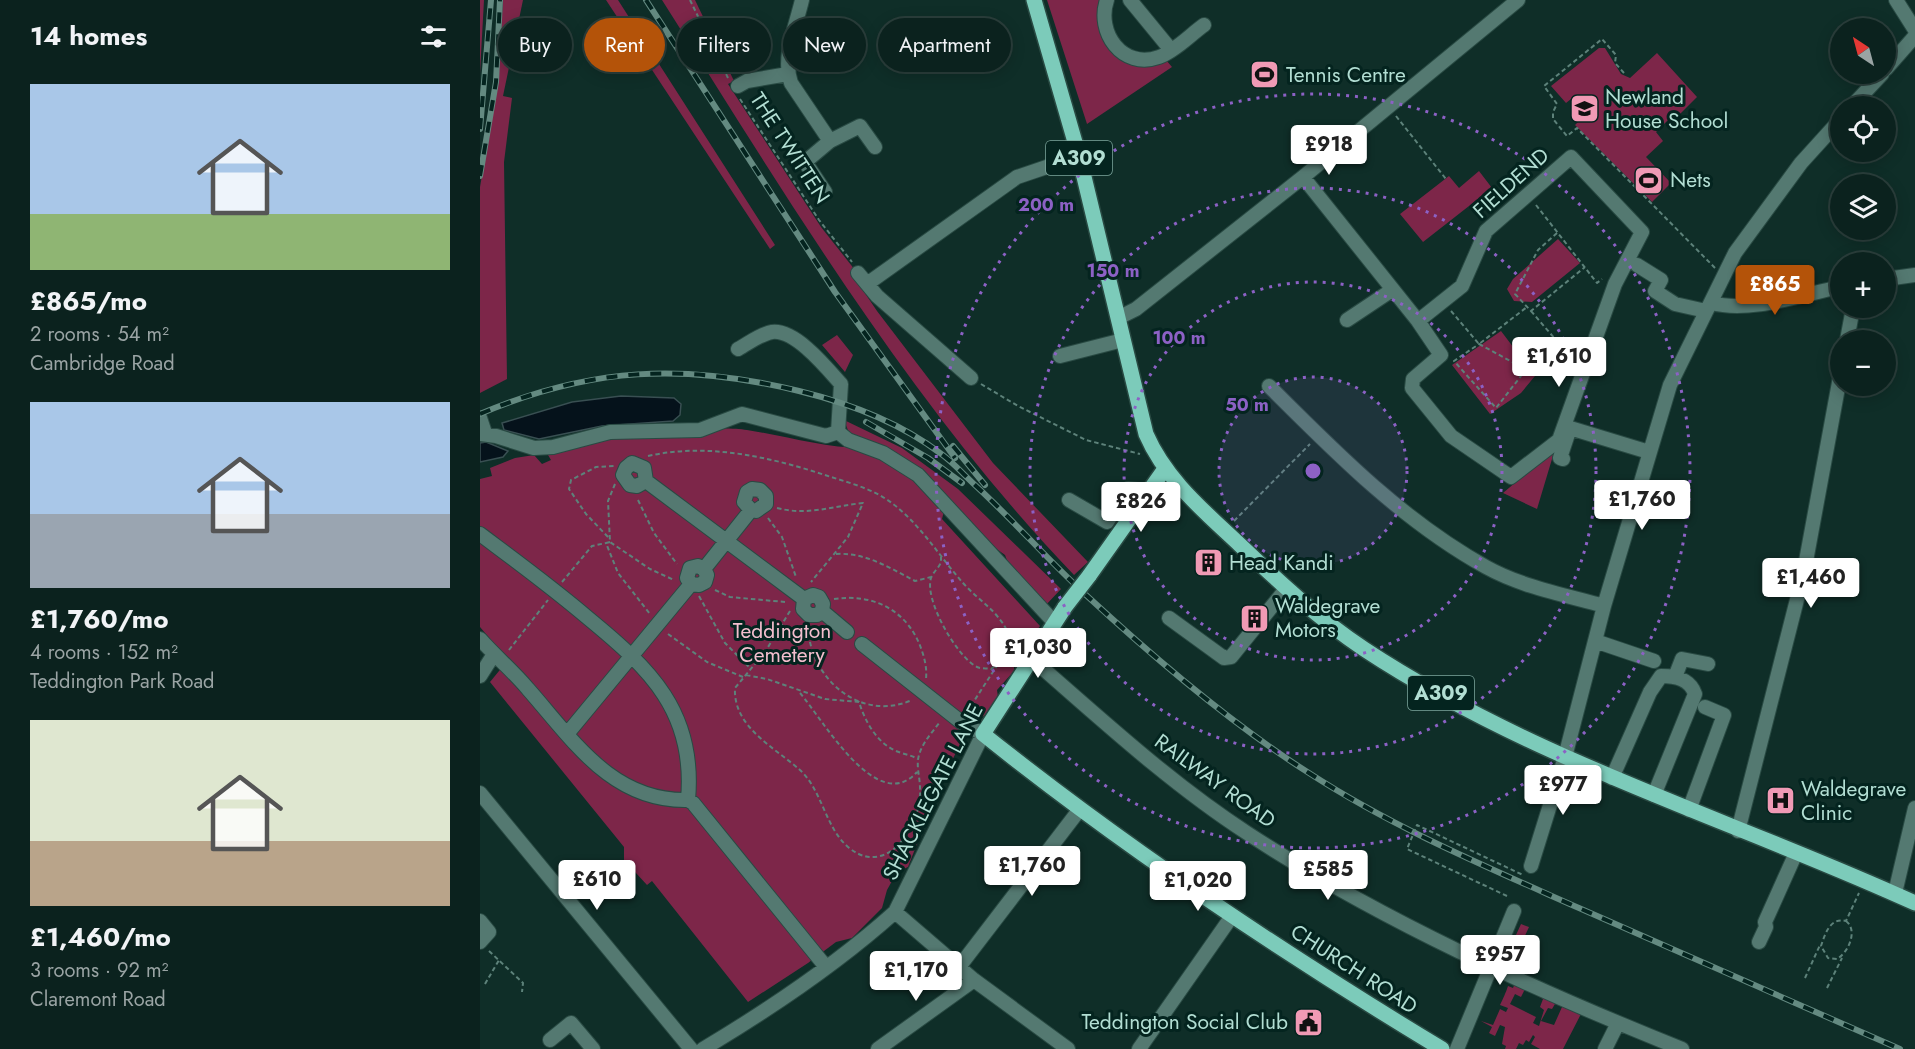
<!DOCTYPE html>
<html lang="en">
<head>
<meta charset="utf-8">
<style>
  body { margin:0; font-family:Jost,sans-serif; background:#142a27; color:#f1f3f6; height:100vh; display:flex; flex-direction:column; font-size:22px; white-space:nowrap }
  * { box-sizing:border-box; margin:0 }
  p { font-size:20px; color:#9aa4a4 }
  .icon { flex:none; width:33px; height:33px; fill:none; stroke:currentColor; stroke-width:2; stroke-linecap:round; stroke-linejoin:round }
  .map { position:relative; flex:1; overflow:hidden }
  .side { display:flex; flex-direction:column; background:#0b221e; width:480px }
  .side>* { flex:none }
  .top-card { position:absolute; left:18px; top:18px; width:570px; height:54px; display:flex; gap:12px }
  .needle { width:39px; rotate:324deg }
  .fabs { position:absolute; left:1350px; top:18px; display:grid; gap:12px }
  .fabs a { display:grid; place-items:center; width:66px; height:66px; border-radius:50%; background:#0b221e; box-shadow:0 3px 15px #0003,0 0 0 2px #2b3f3c; font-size:30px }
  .price { position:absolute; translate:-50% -51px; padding:0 14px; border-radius:6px; background:#fff; color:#222; font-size:20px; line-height:39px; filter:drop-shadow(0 2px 3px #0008) }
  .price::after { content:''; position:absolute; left:50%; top:36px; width:18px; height:14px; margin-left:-9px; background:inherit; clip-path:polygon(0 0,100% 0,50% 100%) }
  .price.current { background:#b45309; color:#fff }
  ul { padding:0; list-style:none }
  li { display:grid; align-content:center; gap:12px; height:318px; padding:0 30px }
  li span { display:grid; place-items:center; height:186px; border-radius:0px; color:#555 }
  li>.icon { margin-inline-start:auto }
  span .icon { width:108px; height:108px; fill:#fffc; stroke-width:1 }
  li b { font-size:26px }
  h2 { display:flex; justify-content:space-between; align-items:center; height:72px; padding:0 30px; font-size:26px }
  .tag { padding:0 21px; border-radius:27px; background:#0b221e; box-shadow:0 3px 15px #0003,0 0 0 2px #2b3f3c; font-size:21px; line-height:54px }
  .tag.current { background:#b45309; color:#fff }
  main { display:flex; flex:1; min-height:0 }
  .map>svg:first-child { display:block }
  .green { fill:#7d2649; fill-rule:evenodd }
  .water { fill:#05121b; stroke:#394f52; stroke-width:1.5 }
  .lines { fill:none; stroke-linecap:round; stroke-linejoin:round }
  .minor-casing { stroke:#294a43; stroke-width:16 }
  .major-casing { stroke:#294a43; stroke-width:18 }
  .path { stroke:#5d827a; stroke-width:2; stroke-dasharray:4.5 3; stroke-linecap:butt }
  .minor { stroke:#547971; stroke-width:14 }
  .major { stroke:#7ccbba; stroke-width:15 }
  .rail-casing { stroke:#648a81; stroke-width:6 }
  .rail { stroke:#04241f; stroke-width:4; stroke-dasharray:11; stroke-linecap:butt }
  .major-bridge-casing { stroke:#294a43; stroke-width:18; stroke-linecap:butt }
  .path-bridge { stroke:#5d827a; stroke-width:2; stroke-dasharray:4.5 3; stroke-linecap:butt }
  .major-bridge { stroke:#7ccbba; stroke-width:15 }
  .ring { fill:none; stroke:#8c61c5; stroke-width:3; stroke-dasharray:3 6 }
  .labels { text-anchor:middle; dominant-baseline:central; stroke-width:6; stroke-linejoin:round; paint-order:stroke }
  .shield { fill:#04241f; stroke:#7ea69d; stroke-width:1.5 }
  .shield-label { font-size:20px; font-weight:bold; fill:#b2ded3 }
  .poi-label { font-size:21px; fill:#b2ded3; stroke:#04241f; text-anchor:start }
  .street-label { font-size:21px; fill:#b2ded3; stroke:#04241f }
  .park-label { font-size:21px; fill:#f4bece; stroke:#04241f }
  .centre { fill:#8c61c5; stroke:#04241f; stroke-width:3 }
  .ring-label { font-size:18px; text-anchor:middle; font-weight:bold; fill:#8c61c5; stroke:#04241f; stroke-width:6; stroke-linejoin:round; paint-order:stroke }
</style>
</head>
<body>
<main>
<section class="side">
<h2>14 homes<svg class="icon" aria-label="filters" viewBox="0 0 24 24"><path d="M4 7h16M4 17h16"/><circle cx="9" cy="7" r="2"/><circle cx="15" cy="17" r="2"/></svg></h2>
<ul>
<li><span style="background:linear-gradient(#a9c7e8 70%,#8fb573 0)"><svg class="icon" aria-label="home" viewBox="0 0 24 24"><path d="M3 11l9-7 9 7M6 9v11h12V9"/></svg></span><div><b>£865/mo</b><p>2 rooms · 54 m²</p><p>Cambridge Road</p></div></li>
<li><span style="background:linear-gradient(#a9c7e8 60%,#9aa5b1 0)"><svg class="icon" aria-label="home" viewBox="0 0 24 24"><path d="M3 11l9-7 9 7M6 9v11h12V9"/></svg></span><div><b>£1,760/mo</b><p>4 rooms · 152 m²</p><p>Teddington Park Road</p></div></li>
<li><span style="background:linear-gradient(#dfe7d0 65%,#b9a48a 0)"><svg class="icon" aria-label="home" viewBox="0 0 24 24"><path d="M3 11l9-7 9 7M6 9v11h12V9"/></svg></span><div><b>£1,460/mo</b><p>3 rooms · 92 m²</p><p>Claremont Road</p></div></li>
</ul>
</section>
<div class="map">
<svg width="1435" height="1049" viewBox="0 0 1435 1049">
  <rect width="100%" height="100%" fill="#0f2e28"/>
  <!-- green -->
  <path class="green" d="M0 0H4L0 73Z
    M23 0H43L23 96 32 98 24 162 27 379 0 393V187L18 81Z
    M126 0H138L295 245 290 249Z
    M182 0H215L254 81 248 84 341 227 375 270 372 274 397 311 513 463 608 562 594 575C430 404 308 199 182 0Z
    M567 0H622L634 51 686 60 692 67 607 124Z
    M1119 48H1125L1141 74 1150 78 1177 53 1217 97 1192 122 1189 119 1176 132 1183 141 1166 157 1191 183 1172 202 1095 125 1105 115 1091 99 1086 103 1071 86Z
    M999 171 1012 188 943 242 920 214 969 176 979 188Z
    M1078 239 1100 263 1052 302 1034 301 1027 289 1033 279Z
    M1021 331 1055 376 1041 393 1010 414 972 365Z
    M357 335 373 355 365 372 342 345Z
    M364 420 422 448 478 489 581 589 565 606 532 574 525 555 464 511 462 519 560 626 534 664V671L517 690 518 697 504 716 479 726 484 737 461 782 428 867 417 872 407 890 402 908 372 938 356 942 328 963 268 1002 172 881 167 885 144 860V847L10 682 28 660 0 627V479L12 476 10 468 35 458 54 455 62 464 71 460 68 455C99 437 230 424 267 430 313 437 356 452 403 447L369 433Z
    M1075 449 1057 509 1023 493Z
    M1041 924 1049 927 1041 944 1036 943 1034 947 1031 946Z
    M1035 983 1102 1012 1083 1049H1060L1051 1044 1055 1037 1053 1035 1049 1042 1046 1040 1043 1045 1039 1043 1036 1049H1025L1026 1046 1022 1044 1025 1027 1020 1025 1015 1036 1009 1033 1012 1027 1001 1021 1013 1025 1020 1009 1026 1012 1028 1008 1020 1005C1023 999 1026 992 1028 986L1033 988ZM1045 989 1063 999 1060 1007 1064 1010 1059 1026 1053 1023 1056 1017 1030 1004 1035 994 1041 997ZM1075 1004 1082 1007 1074 1025 1061 1021 1068 1008 1072 1009Z"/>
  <!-- water -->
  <path class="water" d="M141 396 194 398 201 404 200 415 193 421 122 426 59 439 24 430 22 423 92 402Z
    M6 442 28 451 23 457 0 462V443Z"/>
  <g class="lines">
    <defs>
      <path id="minor" d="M322 0C316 26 302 57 311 83L350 141
        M627 0C616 32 642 70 679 57 695 51 710 35 724 25
        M650 0 691 50
        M1416 0 1435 30
        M1406 69 1435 36
        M258 86 267 81 308 74
        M1372 106 1402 74
        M823 177 938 321 961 355 933 379 932 388 971 436 1031 477 1079 440 1135 284 1162 232 1091 157 1006 231 982 286 938 321
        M345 192 325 162 350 141 380 126 395 147
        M1157 265 1181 280 1175 291 1195 304 1226 311
        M378 273 397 296 491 378
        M1406 279 1435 275
        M387 284 537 177 599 156
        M1231 303C1271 313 1320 295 1360 287
        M638 318 656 309 823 177 1038 0
        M867 320 912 290
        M1367 340 1373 308
        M258 349C269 343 280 334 292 332 315 329 346 367 361 384L358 432 368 440 403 453 438 475 574 622
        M580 356 643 340
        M789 386C856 453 923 521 1006 567 1042 587 1085 595 1124 606
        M0 418 5 433
        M1090 428 1169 452
        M0 434 16 436 54 448 73 447 130 432 220 430 262 414 346 436 358 432
        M1083 459 1080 458 1089 431
        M166 481 157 486 150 485 143 475 146 468 152 463 164 468 166 481 324 599 333 595 339 597 343 604 342 611 337 615H329L323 609 324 599
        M589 500 627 522 648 489 670 491
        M0 534C36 561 73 588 108 618 170 669 216 712 208 800
        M224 569 271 510 264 502 267 492 272 489 280 490 286 496V504L276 511 271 510
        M211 584 207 578 210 568 218 566 224 569
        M211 584 219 585 225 582 227 575 224 569
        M342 611 367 632
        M689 618 744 658 751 657 806 589
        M0 639C15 656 33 671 48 689 93 740 132 802 208 800L213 803 346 967
        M1115 641 1174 661
        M552 659C621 719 690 783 767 833 900 920 1055 990 1202 1049
        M0 676 14 654
        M1195 677 1202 659 1228 664
        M87 734 211 584
        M1132 778 1170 692 1181 676C1196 676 1210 679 1215 694L1174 795
        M0 793 211 1049
        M1209 810 1244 715 1225 707
        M1258 831 1324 572 1360 377
        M1051 866 1085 757 1124 606 1190 385 1255 253 1321 163 1360 120
        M1415 893 1435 808
        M415 912 494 980 588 1049
        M0 921 9 932 0 942
        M1279 942 1286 927 1285 922 1316 853
        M479 967 600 809
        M70 1040 91 1023 113 1049
        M223 1049C290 1009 357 964 415 912L503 734 481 722 382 644
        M398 1049 494 980
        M659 1049 752 916
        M977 1049 1034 911
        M1125 1049 1138 1023"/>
      <path id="major" d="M554 0 599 156 666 434C686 480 724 511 760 545 799 582 839 619 884 649 1054 761 1251 819 1435 903
        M609 576 684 470
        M585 607 503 734C648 850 803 953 962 1049"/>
    </defs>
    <!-- minor casing -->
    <use href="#minor" class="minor-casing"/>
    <!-- major casing -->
    <use href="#major" class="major-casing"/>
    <!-- path -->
    <path class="path" d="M210 0 248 78
      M1144 73 1135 63 1136 55 1122 39 1064 86 1077 104 1073 112V119L1087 136 1097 128 1235 268
      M260 99 339 220 372 262
      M916 116 966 179
      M1056 205 1117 283 1122 279
      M1077 233 1058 250 1035 294 1051 311 1105 267
      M971 311 999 344 1047 307
      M1051 311 1094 361
      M999 344 1034 363 1041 376 1016 408 974 361Z
      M501 384 538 406 606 440 660 454
      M168 456C229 442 294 458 351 477 370 483 389 488 406 499 437 519 459 556 483 583 500 602 515 608 528 632L518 663 511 669C507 668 501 669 497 667 477 657 444 600 451 578 453 572 459 568 461 562V557
      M135 484 128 501 130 542 170 569 194 580
      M158 500 174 533 197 564
      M297 508C327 516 353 506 383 503L368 537 331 582
      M288 518 302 537 316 577
      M754 521 830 444
      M128 537 106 514 89 489 91 480 116 467 134 466
      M130 542 126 543 138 573 170 614
      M356 554C385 552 410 568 435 581L451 577
      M82 582 112 546 126 543
      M235 590 250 597 305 602
      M219 596 245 643 271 669
      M354 599C394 593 429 611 442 651 445 660 447 669 446 679
      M310 611 285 652 255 688C253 727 294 747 320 770 342 790 345 827 368 847 380 857 392 860 406 854 427 844 442 811 440 788 440 776 435 764 440 752 444 741 453 731 460 722
      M328 627C330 678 380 723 432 700
      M188 634 227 662 263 677
      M29 650 68 600
      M266 675 287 679 345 699 379 702C385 721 396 742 416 751 423 754 431 755 438 759
      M320 693C342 718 397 817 437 772
      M487 712 518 664
      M1366 921C1378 930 1369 952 1357 959L1348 958 1341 946C1345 934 1350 917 1366 921L1379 893
      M9 951 43 983 42 992
      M1325 978 1340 945
      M5 984 19 960
      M1347 988 1362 958"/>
    <!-- minor -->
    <use href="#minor" class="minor"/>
    <!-- major -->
    <use href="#major" class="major"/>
    <defs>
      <path id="rail" d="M166 0 355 292 475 458
        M0 129 11 0
        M0 176 16 82 20 0
        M0 414C110 367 204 363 319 391 368 403 419 422 460 453 473 462 484 475 496 486 534 521 568 560 606 595 672 656 753 725 829 773 914 828 1007 867 1099 908 1206 955 1313 1002 1420 1049
        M386 422 448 458 482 483
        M473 446 505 485"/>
    </defs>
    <!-- rail casing -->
    <use href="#rail" class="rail-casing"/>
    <!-- rail -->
    <use href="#rail" class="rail"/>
    <defs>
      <path id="major-bridge" d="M585 607 609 576"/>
    </defs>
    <!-- major-bridge casing -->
    <use href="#major-bridge" class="major-bridge-casing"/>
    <!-- path-bridge -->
    <path class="path-bridge" d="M1027 896 927 849 937 825 1043 875"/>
    <!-- major-bridge -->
    <use href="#major-bridge" class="major-bridge"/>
  </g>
  <!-- distance rings -->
  <circle cx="833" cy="471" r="94" fill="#8c61c5" fill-opacity=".12"/>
  <g class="ring">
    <circle cx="833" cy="471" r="94"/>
    <circle cx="833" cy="471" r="189"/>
    <circle cx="833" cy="471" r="283"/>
    <circle cx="833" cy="471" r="377"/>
  </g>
  <!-- icons -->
  <defs>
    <symbol id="stadium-square" viewBox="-11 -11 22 22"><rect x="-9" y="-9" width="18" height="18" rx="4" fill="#f09ab5" stroke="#04241f"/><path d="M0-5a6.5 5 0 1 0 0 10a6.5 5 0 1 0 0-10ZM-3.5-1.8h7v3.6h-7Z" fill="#111"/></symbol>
    <symbol id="school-square" viewBox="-11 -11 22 22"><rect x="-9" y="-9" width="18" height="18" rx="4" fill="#f09ab5" stroke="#04241f"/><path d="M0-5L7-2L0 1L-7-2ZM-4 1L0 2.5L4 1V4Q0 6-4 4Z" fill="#111"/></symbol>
    <symbol id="building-square" viewBox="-11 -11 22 22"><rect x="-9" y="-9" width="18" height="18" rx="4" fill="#f09ab5" stroke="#04241f"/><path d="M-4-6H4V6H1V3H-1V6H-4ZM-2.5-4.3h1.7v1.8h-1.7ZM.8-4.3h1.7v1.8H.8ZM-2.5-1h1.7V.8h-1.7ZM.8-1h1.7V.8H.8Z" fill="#111"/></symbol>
    <symbol id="hospital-square" viewBox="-11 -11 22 22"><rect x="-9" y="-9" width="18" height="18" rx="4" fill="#f09ab5" stroke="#04241f"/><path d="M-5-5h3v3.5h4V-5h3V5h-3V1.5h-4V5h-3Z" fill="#111"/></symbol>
    <symbol id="civic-square" viewBox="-11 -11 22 22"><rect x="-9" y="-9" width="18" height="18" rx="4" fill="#f09ab5" stroke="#04241f"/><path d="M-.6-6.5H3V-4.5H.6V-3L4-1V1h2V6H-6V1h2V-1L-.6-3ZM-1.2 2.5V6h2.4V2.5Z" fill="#111"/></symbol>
  </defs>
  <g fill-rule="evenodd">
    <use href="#stadium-square" x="768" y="58" width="33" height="33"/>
    <use href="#school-square" x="1088" y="92" width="33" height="33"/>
    <use href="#stadium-square" x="1152" y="164" width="33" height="33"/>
    <use href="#building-square" x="712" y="546" width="33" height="33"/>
    <use href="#building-square" x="758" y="602" width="33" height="33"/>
    <use href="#hospital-square" x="1284" y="784" width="33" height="33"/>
    <use href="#civic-square" x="812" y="1006" width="33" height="33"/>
  </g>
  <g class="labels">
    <!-- shield labels -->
    <g class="shield">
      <rect x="566" y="141" width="66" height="34" rx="4.5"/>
      <rect x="928" y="676" width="66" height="34" rx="4.5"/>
    </g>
    <g class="shield-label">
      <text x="599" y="158">A309</text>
      <text x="961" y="693">A309</text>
    </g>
    <!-- poi labels -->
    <g class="poi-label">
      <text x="806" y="75">Tennis Centre</text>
      <text x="1125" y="97">Newland<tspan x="1125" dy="24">House School</tspan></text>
      <text x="1190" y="180">Nets</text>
      <text x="749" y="563">Head Kandi</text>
      <text x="795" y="606">Waldegrave<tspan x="795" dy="24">Motors</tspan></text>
      <text x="1321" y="789">Waldegrave<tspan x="1321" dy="24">Clinic</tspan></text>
      <text x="808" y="1022" text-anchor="end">Teddington Social Club</text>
    </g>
    <!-- street labels -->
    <g class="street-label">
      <text transform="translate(310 148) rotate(57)">THE TWITTEN</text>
      <text transform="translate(1031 183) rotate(-42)">FIELDEND</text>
      <text transform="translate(735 781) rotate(36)">RAILWAY ROAD</text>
      <text transform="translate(453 792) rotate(-63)">SHACKLEGATE LANE</text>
      <text transform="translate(874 969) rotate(33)">CHURCH ROAD</text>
    </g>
    <!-- park labels -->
    <g class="park-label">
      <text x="302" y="631">Teddington<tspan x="302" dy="24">Cemetery</tspan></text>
    </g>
  </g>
  <circle cx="833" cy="471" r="9" class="centre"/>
  <g class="ring-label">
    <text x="566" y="211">200 m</text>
    <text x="633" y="277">150 m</text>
    <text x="699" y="344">100 m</text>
    <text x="767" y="411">50 m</text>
  </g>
</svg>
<div class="fabs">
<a><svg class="needle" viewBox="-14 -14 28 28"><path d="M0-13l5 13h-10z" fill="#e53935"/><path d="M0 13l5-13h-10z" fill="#9aa4a4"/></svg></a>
<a><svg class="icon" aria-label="locate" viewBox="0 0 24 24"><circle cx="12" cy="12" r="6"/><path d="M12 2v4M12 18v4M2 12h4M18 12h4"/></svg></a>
<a><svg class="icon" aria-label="layers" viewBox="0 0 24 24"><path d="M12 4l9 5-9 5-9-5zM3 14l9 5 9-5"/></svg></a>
<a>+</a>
<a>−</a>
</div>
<b class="price" style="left:849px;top:176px">£918</b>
<b class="price current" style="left:1295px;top:316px">£865</b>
<b class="price" style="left:1079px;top:388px">£1,610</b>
<b class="price" style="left:1162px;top:531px">£1,760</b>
<b class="price" style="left:661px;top:533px">£826</b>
<b class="price" style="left:1331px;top:609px">£1,460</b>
<b class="price" style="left:558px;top:679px">£1,030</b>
<b class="price" style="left:1083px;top:816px">£977</b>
<b class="price" style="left:552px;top:897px">£1,760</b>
<b class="price" style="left:848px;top:901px">£585</b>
<b class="price" style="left:117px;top:911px">£610</b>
<b class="price" style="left:718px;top:912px">£1,020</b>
<b class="price" style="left:1020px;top:986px">£957</b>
<b class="price" style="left:436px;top:1002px">£1,170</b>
<div class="top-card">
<a class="tag">Buy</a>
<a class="tag current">Rent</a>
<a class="tag">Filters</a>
<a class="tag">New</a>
<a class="tag">Apartment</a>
</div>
</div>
</main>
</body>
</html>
